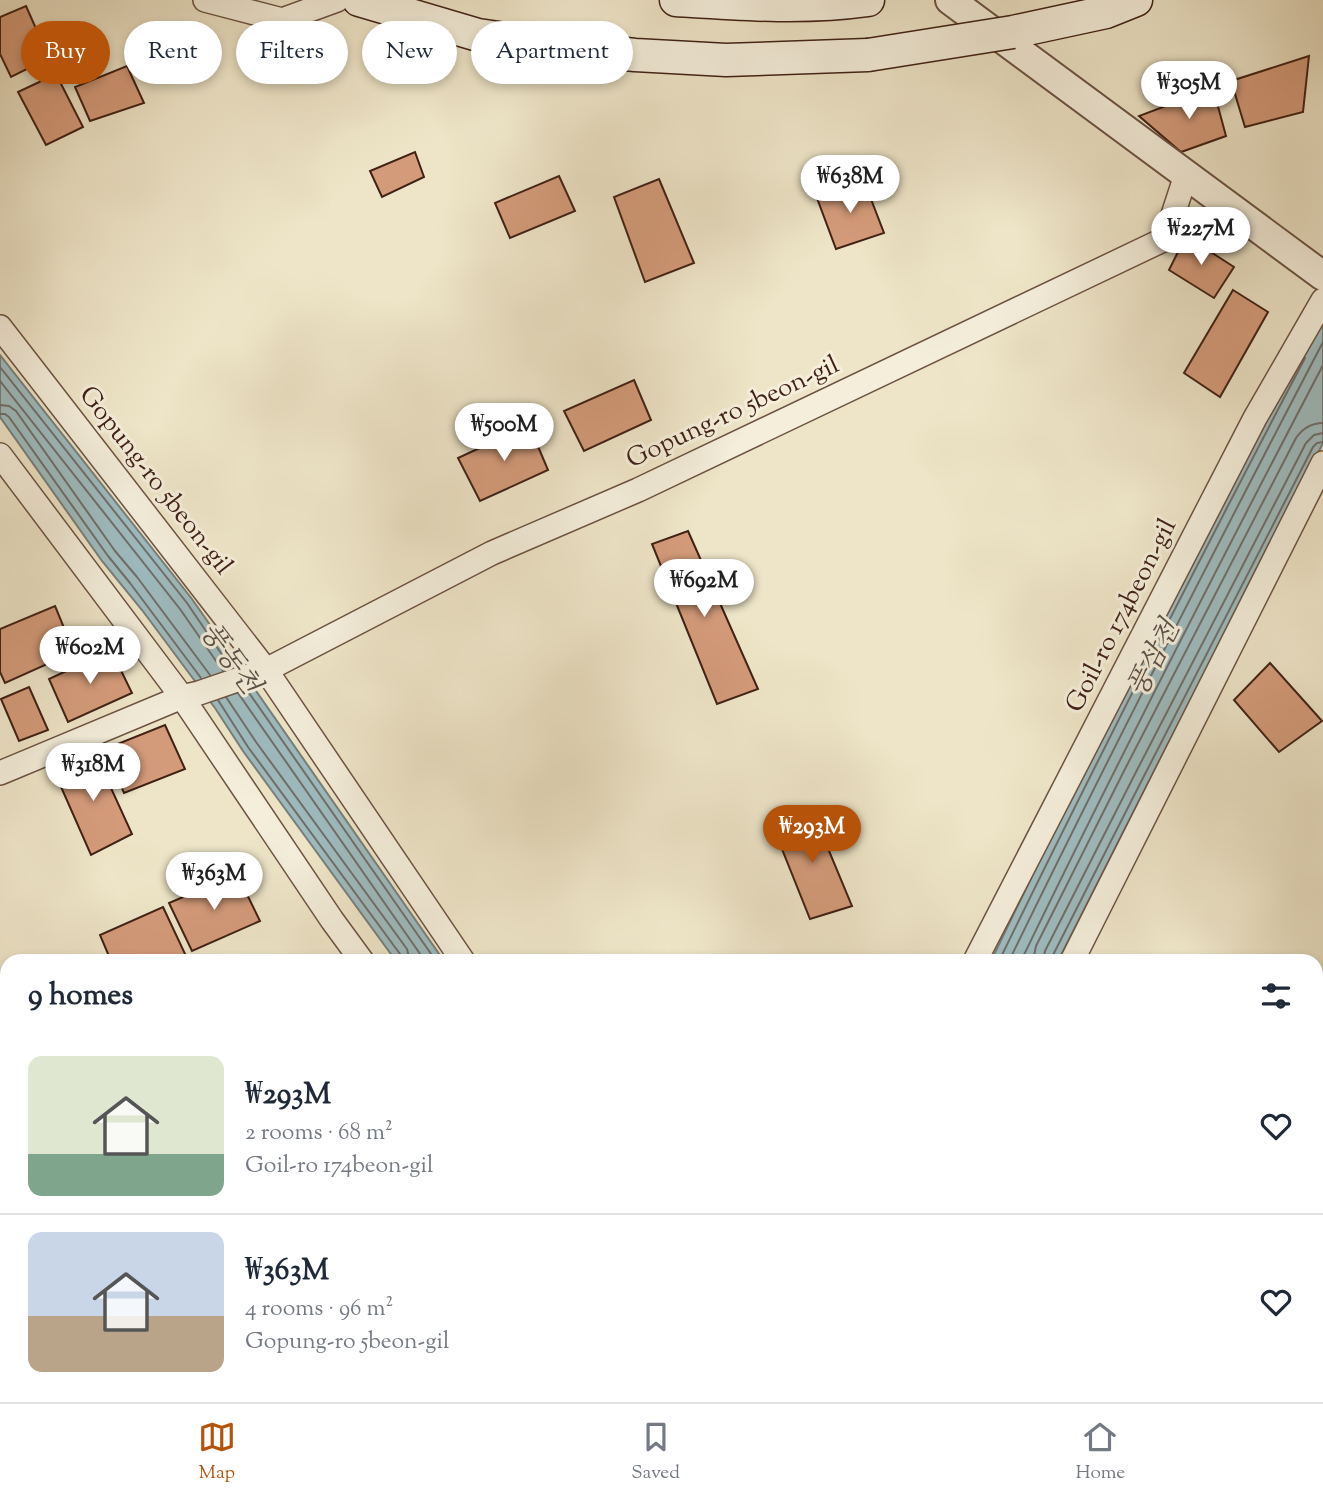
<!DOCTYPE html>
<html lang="en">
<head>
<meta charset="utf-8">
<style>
  body { margin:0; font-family:"Sorts Mill Goudy","Noto Serif KR",serif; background:#f6f6f7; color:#1f2937; height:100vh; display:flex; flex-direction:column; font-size:26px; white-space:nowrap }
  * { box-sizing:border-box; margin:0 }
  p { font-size:23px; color:#747a83 }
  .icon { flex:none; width:38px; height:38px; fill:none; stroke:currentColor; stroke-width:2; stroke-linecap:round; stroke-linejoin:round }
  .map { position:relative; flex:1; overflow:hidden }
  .drawer { position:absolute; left:0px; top:954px; width:1323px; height:450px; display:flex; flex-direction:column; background:#fff; border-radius:21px 21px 0 0; box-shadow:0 4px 10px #0003 }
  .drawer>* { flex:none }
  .hud { position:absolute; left:21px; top:21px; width:700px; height:63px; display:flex; gap:14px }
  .price { position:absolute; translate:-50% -60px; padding:0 16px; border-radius:24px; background:#fff; color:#222; font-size:23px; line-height:46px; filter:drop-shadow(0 2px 4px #0008) }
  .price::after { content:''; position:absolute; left:50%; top:42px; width:21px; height:16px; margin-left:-10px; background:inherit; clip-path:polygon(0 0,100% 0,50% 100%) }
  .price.on { background:#b45309; color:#fff }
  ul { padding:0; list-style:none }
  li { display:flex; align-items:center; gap:21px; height:175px; padding:0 28px }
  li+li { border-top:2px solid #e0e1e3 }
  li span { display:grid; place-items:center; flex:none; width:196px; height:140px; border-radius:14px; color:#555 }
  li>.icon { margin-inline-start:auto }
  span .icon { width:84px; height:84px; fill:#fffc; stroke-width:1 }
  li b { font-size:30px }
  h2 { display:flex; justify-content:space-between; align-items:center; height:84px; padding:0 28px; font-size:30px }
  .chip { padding:0 24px; border-radius:32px; background:#fff; box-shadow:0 4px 10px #0003; font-size:24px; line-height:63px }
  .chip.on { background:#b45309; color:#fff }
  .tabs { display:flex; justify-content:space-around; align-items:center; height:98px; border-top:2px solid #e0e1e3; background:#fff; font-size:19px; color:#747a83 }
  .tabs a { display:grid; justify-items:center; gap:4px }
  .tabs .on { color:#b45309 }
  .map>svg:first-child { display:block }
  .water { fill:#9ebcc0; stroke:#787e7c; stroke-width:2 }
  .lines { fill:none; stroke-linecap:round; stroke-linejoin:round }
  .shore { stroke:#6f6e6a; stroke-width:2 }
  .building { fill:#d49b7a; stroke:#402115; stroke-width:2 }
  .minor-casing { stroke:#6c5242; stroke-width:26 }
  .tertiary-casing { stroke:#6c5242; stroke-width:32 }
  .secondary-casing { stroke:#402115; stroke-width:35 }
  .minor { stroke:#f4eedb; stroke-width:23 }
  .tertiary { stroke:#f4eedb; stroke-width:28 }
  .secondary { stroke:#f4eedb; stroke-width:32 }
  .secondary-bridge-casing { stroke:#402115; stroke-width:35; stroke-linecap:butt }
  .secondary-bridge { stroke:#f4eedb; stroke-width:32 }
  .labels { text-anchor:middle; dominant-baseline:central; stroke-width:6; stroke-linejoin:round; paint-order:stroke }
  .street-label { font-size:26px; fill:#402115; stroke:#f4eedb }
  .water-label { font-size:28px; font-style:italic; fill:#5c5048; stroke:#f4eedb }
</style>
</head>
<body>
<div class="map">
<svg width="1323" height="1402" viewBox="0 0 1323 1402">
  <rect width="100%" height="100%" fill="#eee5c8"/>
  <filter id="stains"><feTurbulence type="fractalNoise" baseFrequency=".00286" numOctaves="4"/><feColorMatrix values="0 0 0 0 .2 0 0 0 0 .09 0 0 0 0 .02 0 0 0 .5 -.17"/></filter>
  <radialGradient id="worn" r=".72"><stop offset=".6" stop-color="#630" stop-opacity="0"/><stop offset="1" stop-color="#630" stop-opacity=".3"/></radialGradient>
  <!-- water -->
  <path class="water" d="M1319 315 1323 317V443L1150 779 1058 961H991L1055 829Z
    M0 355 192 599 444 961H396L243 751 215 708 142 610 102 561 0 417Z
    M710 1397H845L844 1402H715Z"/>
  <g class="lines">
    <!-- shore -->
    <path class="shore" d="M0 367 187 603 231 668
      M0 381 180 609 223 671
      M0 405 9 406 16 411 115 551 137 577 210 675
      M0 414H5L9 417 108 556 130 583 201 678
      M247 690 436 961
      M238 693 425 961
      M226 697 256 742 407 949 410 961
      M218 700 248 747 400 954 401 961
      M999 961C1098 758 1200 558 1305 358
      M1009 961C1110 753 1216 547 1323 342
      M1021 961C1118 760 1220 562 1323 365
      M1033 961 1036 946 1126 767 1296 438C1303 428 1311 423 1323 423
      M1043 961 1045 951 1136 772 1306 443 1314 435 1323 433
      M1052 961 1053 955 1144 776 1313 447 1317 443 1323 442"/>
  </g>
  <!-- building -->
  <path class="building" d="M26 6 49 58 11 77 0 54V17Z
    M1309 56 1303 112 1245 127 1231 81Z
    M127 66 144 103 90 121 75 87Z
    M56 74 83 127 46 145 18 92Z
    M1213 88 1226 136 1181 152 1139 116Z
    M415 152 424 177 382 197 370 171Z
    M559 176 575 211 510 238 495 203Z
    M659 179 694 263 645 282 614 197Z
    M864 181 884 233 836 249 817 198Z
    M1186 236 1234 267 1214 298 1169 270Z
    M1233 290 1268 312 1220 397 1184 373Z
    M634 380 651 420 584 451 564 411Z
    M529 425 548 470 480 501 458 458Z
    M688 531 758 689 717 704 652 544Z
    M55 606 74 652 5 683 0 672V629Z
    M111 650 132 693 68 722 49 679Z
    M1270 663 1322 721 1279 752 1234 700Z
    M29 687 48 730 19 741 1 699Z
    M165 725 185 769 124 793 105 749Z
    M95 753 132 834 91 855 54 771Z
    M812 810 852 906 810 919 772 824Z
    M237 874 260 921 192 951 169 903Z
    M163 907 186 956 175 961H111L100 935Z
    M0 1207 7 1222V1251L0 1254Z"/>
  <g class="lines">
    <defs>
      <path id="minor" d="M205 0 282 20 337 0
        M0 327 266 670 463 961
        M0 455 182 697 332 920 362 961
        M0 773 182 697 199 693 266 670 492 553 638 490 1165 239 1186 175
        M975 961 1255 418 1323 300
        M1072 961 1323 463
        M1316 1182 1323 1179
        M683 1396 687 1402
        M761 1402 764 1396
        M872 1402 873 1396"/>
      <path id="tertiary" d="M950 0 1323 276"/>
      <path id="secondary" d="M359 0 478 35 559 47 635 55 726 60 868 55
        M676 0C740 4 804 9 868 0
        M1013 32 1106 12 1136 0"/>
    </defs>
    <!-- minor casing -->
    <use href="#minor" class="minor-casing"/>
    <!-- tertiary casing -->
    <use href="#tertiary" class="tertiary-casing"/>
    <!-- secondary casing -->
    <use href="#secondary" class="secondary-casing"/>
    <!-- minor -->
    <use href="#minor" class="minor"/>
    <!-- tertiary -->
    <use href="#tertiary" class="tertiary"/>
    <!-- secondary -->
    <use href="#secondary" class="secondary"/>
    <defs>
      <path id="secondary-bridge" d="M868 55 1013 32"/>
    </defs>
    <!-- secondary-bridge casing -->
    <use href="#secondary-bridge" class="secondary-bridge-casing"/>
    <!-- secondary-bridge -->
    <use href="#secondary-bridge" class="secondary-bridge"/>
  </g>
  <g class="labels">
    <!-- street labels -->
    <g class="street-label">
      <text transform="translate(733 413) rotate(-25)">Gopung-ro 5beon-gil</text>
      <text transform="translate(155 481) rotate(52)">Gopung-ro 5beon-gil</text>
      <text transform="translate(1122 616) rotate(-63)">Goil-ro 174beon-gil</text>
    </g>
    <!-- water labels -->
    <g class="water-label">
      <text transform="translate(229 659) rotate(54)">풍동천</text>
      <text transform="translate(1155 659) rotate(-63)">풍삼천</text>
    </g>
  </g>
  <rect width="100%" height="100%" filter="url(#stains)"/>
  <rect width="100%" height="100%" fill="url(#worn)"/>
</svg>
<b class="price" style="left:1189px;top:121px">₩305M</b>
<b class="price" style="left:850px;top:215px">₩638M</b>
<b class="price" style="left:1201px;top:267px">₩227M</b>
<b class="price" style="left:504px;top:463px">₩500M</b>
<b class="price" style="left:704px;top:619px">₩692M</b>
<b class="price" style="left:90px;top:686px">₩602M</b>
<b class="price" style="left:93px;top:803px">₩318M</b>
<b class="price on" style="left:812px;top:865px">₩293M</b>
<b class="price" style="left:214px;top:912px">₩363M</b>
<div class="hud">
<a class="chip on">Buy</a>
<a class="chip">Rent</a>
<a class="chip">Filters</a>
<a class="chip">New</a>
<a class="chip">Apartment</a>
</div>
<section class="drawer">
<h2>9 homes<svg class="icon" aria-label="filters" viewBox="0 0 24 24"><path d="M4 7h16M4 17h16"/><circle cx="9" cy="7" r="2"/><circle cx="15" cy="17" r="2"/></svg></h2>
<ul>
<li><span style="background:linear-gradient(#dfe7d0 70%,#7fa58c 0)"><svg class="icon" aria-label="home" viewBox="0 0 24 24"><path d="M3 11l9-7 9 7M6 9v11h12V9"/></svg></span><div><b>₩293M</b><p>2 rooms · 68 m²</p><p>Goil-ro 174beon-gil</p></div><svg class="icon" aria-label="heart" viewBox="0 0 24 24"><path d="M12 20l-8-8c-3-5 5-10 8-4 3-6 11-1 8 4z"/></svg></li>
<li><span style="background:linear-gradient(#c9d6e8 60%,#b9a48a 0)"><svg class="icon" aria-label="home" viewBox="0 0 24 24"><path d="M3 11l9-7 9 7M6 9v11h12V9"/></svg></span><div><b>₩363M</b><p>4 rooms · 96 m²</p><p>Gopung-ro 5beon-gil</p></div><svg class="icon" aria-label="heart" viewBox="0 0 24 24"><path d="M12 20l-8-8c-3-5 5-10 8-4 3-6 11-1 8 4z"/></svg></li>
</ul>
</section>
</div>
<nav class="tabs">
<a class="on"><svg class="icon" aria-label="map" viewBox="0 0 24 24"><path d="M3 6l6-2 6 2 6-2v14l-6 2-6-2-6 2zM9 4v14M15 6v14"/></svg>Map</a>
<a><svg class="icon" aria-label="saved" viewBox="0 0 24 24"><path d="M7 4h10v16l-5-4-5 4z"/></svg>Saved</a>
<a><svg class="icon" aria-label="home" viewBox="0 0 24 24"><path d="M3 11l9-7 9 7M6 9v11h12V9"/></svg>Home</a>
</nav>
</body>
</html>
